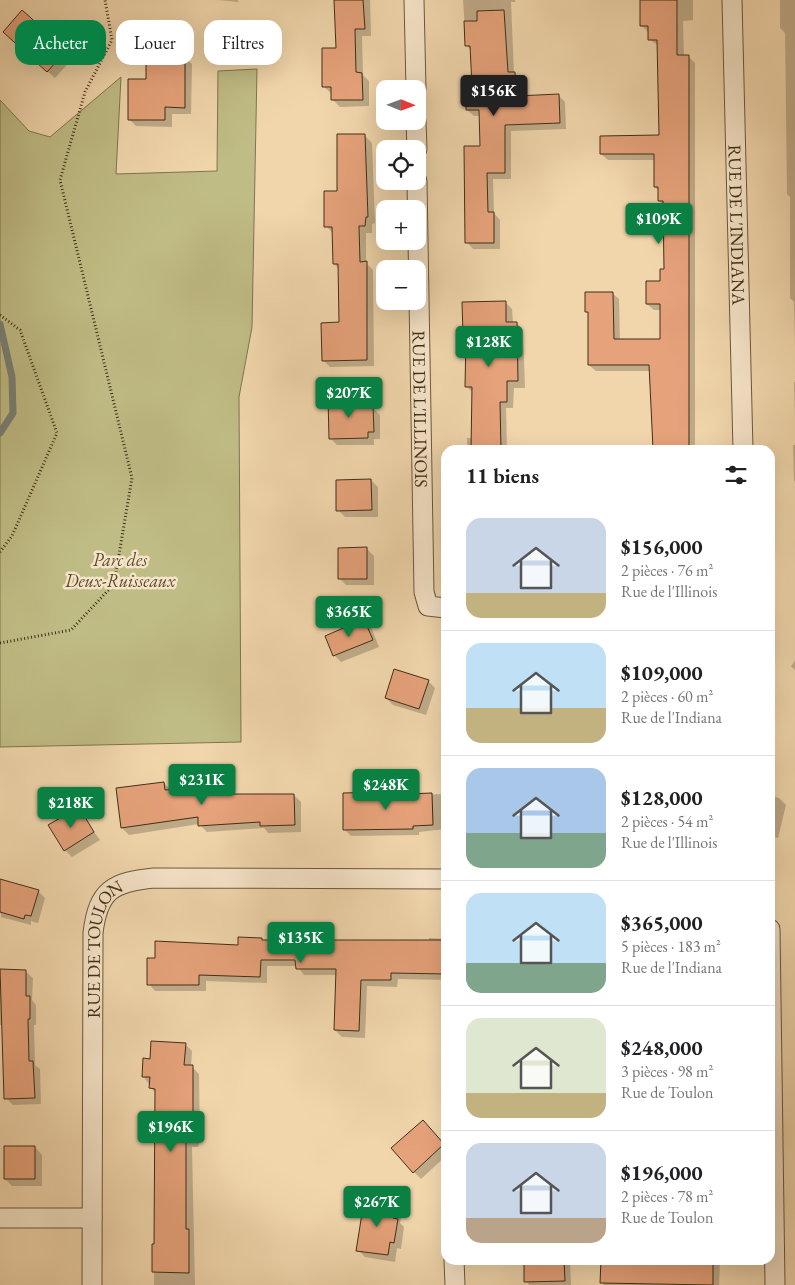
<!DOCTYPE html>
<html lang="fr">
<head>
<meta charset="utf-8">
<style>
  body { margin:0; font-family:"EB Garamond",serif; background:#f6f6f6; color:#202124; height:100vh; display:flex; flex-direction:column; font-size:19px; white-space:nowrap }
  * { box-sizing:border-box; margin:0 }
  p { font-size:16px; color:#757577 }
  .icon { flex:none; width:28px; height:28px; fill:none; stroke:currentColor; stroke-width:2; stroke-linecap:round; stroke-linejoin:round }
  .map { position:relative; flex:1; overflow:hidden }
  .details { position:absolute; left:441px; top:445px; width:334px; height:820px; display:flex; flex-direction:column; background:#fff; border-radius:15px; box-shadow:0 5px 20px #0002 }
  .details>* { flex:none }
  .top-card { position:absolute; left:15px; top:20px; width:351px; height:45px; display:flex; gap:10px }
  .needle { width:32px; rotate:91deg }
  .tools { position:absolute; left:376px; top:80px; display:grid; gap:10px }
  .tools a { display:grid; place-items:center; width:50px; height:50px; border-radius:10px; background:#fff; box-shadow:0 5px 20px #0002; font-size:25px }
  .price { position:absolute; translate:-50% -42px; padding:0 11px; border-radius:5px; background:#0b8043; color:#fff; font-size:16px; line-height:32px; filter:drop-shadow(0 1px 2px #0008) }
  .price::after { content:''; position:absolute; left:50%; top:30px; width:15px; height:11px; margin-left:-8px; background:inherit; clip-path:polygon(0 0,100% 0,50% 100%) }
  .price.current { background:#222; color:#fff }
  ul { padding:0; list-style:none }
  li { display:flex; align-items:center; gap:15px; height:125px; padding:0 25px }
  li+li { border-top:1px solid #e0e0e0 }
  li span { display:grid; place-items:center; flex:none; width:140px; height:100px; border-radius:15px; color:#555 }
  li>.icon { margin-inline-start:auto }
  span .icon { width:60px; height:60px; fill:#fffc; stroke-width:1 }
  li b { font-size:21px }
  h2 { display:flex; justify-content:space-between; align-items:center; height:60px; padding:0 25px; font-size:21px }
  .chip { padding:0 18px; border-radius:15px; background:#fff; box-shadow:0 5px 20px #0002; font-size:18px; line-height:45px }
  .chip.current { background:#0b8043; color:#fff }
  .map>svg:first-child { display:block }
  .green { fill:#c0bc85; stroke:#7f764e }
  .shadow { fill:#0003 }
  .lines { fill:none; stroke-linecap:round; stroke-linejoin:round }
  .stream { stroke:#788076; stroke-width:7 }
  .building { fill:#e6a27a; stroke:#3e2f18 }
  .minor-casing { stroke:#6b593d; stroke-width:21 }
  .path { stroke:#3e2f18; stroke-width:3; stroke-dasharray:1 2.5; stroke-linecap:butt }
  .minor { stroke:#f6e4c9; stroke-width:19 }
  .labels { text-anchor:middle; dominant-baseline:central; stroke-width:5; stroke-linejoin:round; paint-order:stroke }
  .street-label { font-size:18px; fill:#3e2f18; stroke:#f6e4c9 }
  .park-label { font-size:18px; font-style:italic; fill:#584b2e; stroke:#f6e4c9 }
</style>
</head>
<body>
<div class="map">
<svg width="795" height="1285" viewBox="0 0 795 1285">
  <rect width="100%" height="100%" fill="#f1d6ac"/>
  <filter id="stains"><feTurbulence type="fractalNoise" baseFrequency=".004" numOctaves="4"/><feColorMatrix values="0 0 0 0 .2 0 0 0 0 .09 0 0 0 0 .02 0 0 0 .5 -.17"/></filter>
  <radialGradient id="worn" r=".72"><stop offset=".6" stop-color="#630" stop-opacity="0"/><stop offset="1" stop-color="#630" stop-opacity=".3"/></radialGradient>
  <!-- green -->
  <path class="green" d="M257 69 252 327 239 397 241 742 0 747V100L29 131 50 137 121 77 116 174 217 171 218 71Z"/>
  <!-- shadow -->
  <path class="shadow" d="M218 0H238V2Z
    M335 0H370L371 36H362L363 75 369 81V106L340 107 333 100 332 94 324 87 337 49Z
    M463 0H515V2H511L514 73 521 79V97L559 96 565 102 566 129 511 131V179H493L494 213 500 220V249H473L467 242 481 147V116H474L467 110 474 87 472 51 466 45Z
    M641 0H693V20L683 21 684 57 688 56 695 63V450L654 449 650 371H596L589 365V314L586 311 612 293 619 299 620 341H661V310H654L647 304 662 283 665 270V206L659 201V191L655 187V160H608L601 154 661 137 659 46 650 40 648 32 642 26Z
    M780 0H795V344L794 302 790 298V197L787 194 785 33 780 28Z
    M11 39 66 51 73 58 55 78Z
    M185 57 192 64 191 114H172V127L136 126 129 119 147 80 163 63Z
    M365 136 372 143 375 223 372 224V233H366V263L373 270 374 366 330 367 323 360 340 324 339 269 334 264 333 233 326 226 338 192Z
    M505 302 512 309 513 323H516L523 330 525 388H514L513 408H506L507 450H467V438H472L473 393 466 386 467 337 465 334Z
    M794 382H795V418Z
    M358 399 365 408H373L380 415V439H374V445H337L330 438Z
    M793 445H795V482L794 481Z
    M371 480 378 487V517H345L338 510Z
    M367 549 374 556V585H346L339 578Z
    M364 620 371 627 379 647 341 662 334 655Z
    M795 661V670L791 666Z
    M428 681 435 688 426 715 393 705 386 698Z
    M164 783 171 790 229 786 237 796 294 795 301 802V832L268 833 264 828 207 832 199 824 129 835 122 828Z
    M381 794 383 796 446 794V829L419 832V835L351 836 344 829Z
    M770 795 779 798 786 805 778 838 770 836Z
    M78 809 100 840 72 857 65 850Z
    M0 889 38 891 45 898 38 923 31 921V925L1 917Z
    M429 938 446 939V980L398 979 397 987 367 986 365 1038 342 1037 335 1030 337 975H304L297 966H267V983L206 981V991H155L149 984 261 939 263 941 429 942Z
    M0 971H25L33 978 32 1000 36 1005V1025H34L35 1065 40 1069 41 1104 13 1105 6 1098 3 1025H0Z
    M185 1044 192 1051 191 1066 199 1074 200 1141 198 1147H192L195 1285H154L156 1094 143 1076 151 1060Z
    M430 1129 446 1148V1156L421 1179 414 1172Z
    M35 1147 42 1155V1186H12L5 1179Z
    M395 1206 402 1213 400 1223 404 1227 401 1249 397 1248 395 1262 365 1257 358 1250Z
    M525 1260H570L571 1285H529L526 1281Z
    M603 1260H720L719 1285H604L602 1283Z"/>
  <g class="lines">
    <!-- stream -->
    <path class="stream" d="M0 324 12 377 13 413 0 433"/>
  </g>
  <!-- building -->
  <path class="building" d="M334 0H363L365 29H355L356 72 362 73 363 100H331V87H322V48H336Z
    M640 0H677V55H689V450L653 449 649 365H588V312H585V292H613L614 339H660V304H646V281H660V269H664L663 201H658V187H654V154H600V136L659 135 657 40H648V26H640Z
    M22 10 67 50 47 72 3 32Z
    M504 10 508 72H515L516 96 559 94 560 123 505 125V173H487L488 212H494V243H465L464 146H480L479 110H466V86H472L470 46H465L464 21H477V11Z
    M162 55H185V108L165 107V120H128V79H146V62H161Z
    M337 134H365L368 217H366L365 226H359L360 262 367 261V360L322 361 321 323 339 322 338 264H333L332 227H324V191H337Z
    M506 301V322H517L518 381H507V402H500L501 450H471L472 387H465L466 335H463L462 302Z
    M328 398H359V407L373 406 374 432H368V438L329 439Z
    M371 479 372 510 336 511V480Z
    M367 547V579H338V548Z
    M364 619 373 640 333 656 325 636Z
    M394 669 429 680 419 709 385 698Z
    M164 782 165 790 230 785V794H294L295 825 260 826V822L198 826V817L121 828 116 788Z
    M381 792V795L432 793 433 825 413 826V829L343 830V793Z
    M79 807 94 832 64 851 48 825Z
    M0 879 39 890 31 916 25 915 24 919 0 912Z
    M238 937 262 938V940H446V974L391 973V980H361L359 1031 334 1030 336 969H296L295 960H261L260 977 199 975V985H147V958H155V941L238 945Z
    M0 969 26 970V996H30V1019H28L29 1061H33L35 1098 4 1099Z
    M151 1041 186 1043 184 1065H193V1134L191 1140H186V1229H189V1273L152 1272V1244H154L155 1089 149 1088 150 1077H142L143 1058 150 1059Z
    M423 1120 444 1144 413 1173 391 1148Z
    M4 1146H35V1179H4Z
    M364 1201 396 1205 393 1218 398 1219 394 1243 390 1242 388 1255 356 1251Z
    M524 1260H564L565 1281 524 1282Z
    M601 1260H713V1285L600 1283Z"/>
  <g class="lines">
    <defs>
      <g id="minor">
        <path d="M414 0 416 89"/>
        <path id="s1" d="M732 0 743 450"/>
        <path d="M416 121 417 149"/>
        <path id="s2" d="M417 181 424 592 428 606 446 608"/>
        <path d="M770 929 775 1285"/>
        <path d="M0 1218H92"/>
        <path d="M454 1260 455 1285"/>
        <path id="s3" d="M92 1285 93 933C98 890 113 882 154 878L446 879"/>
      </g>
    </defs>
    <!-- minor casing -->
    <use href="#minor" class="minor-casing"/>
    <!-- path -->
    <path class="path" d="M0 315 20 330 57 433 12 536 0 552
      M0 643 71 630 114 584 132 478 60 180 85 92 112 40 105 0"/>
    <!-- minor -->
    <use href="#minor" class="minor"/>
  </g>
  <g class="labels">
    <!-- street labels -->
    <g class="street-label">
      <text stroke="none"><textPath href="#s1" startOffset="225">RUE DE L'INDIANA</textPath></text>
      <text stroke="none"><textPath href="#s2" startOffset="228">RUE DE L'ILLINOIS</textPath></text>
      <text stroke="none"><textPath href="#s3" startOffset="339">RUE DE TOULON</textPath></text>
    </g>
    <!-- park labels -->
    <g class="park-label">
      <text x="120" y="559">Parc des<tspan x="120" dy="21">Deux-Ruisseaux</tspan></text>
    </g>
  </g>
  <rect width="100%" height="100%" filter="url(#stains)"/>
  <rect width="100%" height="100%" fill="url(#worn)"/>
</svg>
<div class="tools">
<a><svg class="needle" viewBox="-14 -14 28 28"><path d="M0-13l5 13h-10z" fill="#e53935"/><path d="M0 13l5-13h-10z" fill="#757577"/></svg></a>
<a><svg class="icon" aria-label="locate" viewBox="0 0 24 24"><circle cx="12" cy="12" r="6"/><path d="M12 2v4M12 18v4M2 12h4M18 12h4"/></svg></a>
<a>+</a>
<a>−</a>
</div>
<b class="price current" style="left:494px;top:117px">$156K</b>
<b class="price" style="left:659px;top:245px">$109K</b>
<b class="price" style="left:489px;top:368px">$128K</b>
<b class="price" style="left:349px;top:419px">$207K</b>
<b class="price" style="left:349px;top:638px">$365K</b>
<b class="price" style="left:202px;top:806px">$231K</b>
<b class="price" style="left:386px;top:811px">$248K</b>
<b class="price" style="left:71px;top:829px">$218K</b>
<b class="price" style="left:301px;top:964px">$135K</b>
<b class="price" style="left:171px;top:1153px">$196K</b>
<b class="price" style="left:377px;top:1228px">$267K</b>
<div class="top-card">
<a class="chip current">Acheter</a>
<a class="chip">Louer</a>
<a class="chip">Filtres</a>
</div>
<section class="details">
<h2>11 biens<svg class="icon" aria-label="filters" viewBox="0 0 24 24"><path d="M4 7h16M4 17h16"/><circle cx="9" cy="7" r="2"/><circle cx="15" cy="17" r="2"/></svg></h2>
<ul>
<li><span style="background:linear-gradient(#c9d6e8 75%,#c2b280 0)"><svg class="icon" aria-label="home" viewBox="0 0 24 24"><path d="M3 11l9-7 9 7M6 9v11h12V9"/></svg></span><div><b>$156,000</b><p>2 pièces · 76 m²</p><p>Rue de l'Illinois</p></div></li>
<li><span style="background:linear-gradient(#bfe0f5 65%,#c2b280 0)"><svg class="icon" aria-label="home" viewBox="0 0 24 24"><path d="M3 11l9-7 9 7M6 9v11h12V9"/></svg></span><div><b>$109,000</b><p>2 pièces · 60 m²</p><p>Rue de l'Indiana</p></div></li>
<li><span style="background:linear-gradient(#a9c7e8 65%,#7fa58c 0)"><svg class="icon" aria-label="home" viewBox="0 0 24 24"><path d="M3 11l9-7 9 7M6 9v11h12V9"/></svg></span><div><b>$128,000</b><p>2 pièces · 54 m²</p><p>Rue de l'Illinois</p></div></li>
<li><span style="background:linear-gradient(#bfe0f5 70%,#7fa58c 0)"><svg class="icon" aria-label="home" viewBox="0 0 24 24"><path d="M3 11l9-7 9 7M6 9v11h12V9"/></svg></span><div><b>$365,000</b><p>5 pièces · 183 m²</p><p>Rue de l'Indiana</p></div></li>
<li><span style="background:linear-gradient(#dfe7d0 75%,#c2b280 0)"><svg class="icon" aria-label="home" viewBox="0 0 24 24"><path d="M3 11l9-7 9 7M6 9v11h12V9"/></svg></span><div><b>$248,000</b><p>3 pièces · 98 m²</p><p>Rue de Toulon</p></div></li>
<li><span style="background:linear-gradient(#c9d6e8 75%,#b9a48a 0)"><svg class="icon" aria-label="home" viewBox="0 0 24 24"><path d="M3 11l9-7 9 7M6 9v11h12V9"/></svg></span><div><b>$196,000</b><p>2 pièces · 78 m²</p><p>Rue de Toulon</p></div></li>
</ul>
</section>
</div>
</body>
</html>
